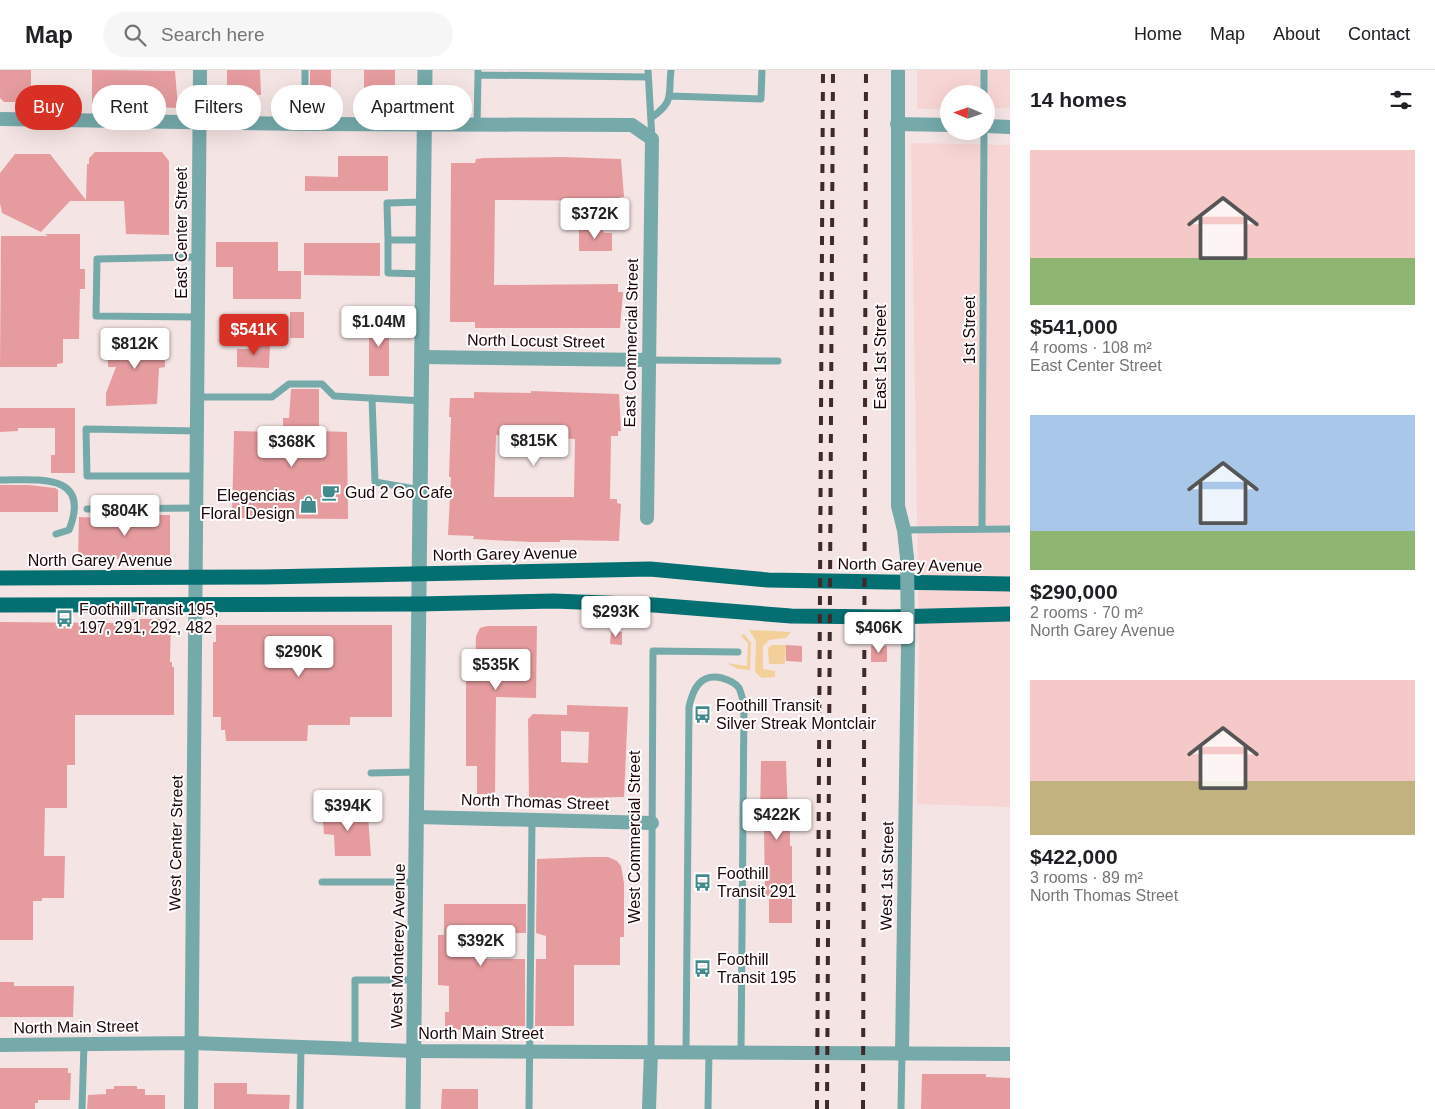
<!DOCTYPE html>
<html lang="en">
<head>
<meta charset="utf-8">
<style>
  body { margin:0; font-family:Helvetica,sans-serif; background:#f6f6f6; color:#202124; height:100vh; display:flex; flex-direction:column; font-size:19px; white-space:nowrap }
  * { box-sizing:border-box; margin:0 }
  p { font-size:16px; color:#757577 }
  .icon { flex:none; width:28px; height:28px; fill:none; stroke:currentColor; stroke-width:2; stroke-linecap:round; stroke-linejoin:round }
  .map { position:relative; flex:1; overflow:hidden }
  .drawer { display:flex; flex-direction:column; background:#fff; width:425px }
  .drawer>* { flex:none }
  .guide { position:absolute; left:15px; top:15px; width:475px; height:45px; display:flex; gap:10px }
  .needle { width:32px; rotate:272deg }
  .fabs { position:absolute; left:940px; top:15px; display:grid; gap:10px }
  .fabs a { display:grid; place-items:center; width:55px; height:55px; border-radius:50%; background:#fff; box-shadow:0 5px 20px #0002; font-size:25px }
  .price { position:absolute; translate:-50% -42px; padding:0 11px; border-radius:5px; background:#fff; color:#222; font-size:16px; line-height:32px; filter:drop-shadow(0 1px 2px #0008) }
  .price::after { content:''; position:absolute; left:50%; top:30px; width:15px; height:11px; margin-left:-8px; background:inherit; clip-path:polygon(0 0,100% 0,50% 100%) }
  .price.active { background:#d93025; color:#fff }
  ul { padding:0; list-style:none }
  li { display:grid; align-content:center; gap:10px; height:265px; padding:0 20px }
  li span { display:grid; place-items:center; height:155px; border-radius:0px; color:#555 }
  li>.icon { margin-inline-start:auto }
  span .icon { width:90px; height:90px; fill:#fffc; stroke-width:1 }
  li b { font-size:21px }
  h2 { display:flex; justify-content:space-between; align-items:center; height:60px; padding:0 20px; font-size:21px }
  .pill { padding:0 18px; border-radius:22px; background:#fff; box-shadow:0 5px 20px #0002; font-size:18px; line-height:45px }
  .pill.active { background:#d93025; color:#fff }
  header { display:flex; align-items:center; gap:30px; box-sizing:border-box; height:70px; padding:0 25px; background:#fff; border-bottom:1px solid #e0e0e0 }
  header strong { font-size:24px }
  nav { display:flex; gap:28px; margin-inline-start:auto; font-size:18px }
  .search { width:350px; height:45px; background:#f6f6f6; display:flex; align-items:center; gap:12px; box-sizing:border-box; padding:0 18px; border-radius:28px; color:#757577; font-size:19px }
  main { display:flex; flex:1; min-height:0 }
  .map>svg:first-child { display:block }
  .built { fill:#f8d5d5 }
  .green { fill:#f3cf9a }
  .building { fill:#e69c9f; fill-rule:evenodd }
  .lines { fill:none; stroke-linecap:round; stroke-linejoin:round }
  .service { stroke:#75a9aa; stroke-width:7 }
  .minor { stroke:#75a9aa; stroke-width:14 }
  .tertiary { stroke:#75a9aa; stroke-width:15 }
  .primary { stroke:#046f71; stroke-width:15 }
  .rail { stroke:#40292b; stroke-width:4; stroke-dasharray:9 9; stroke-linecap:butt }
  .minor-bridge { stroke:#75a9aa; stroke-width:14 }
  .labels { text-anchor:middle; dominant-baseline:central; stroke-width:4; stroke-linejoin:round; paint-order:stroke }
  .street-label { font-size:16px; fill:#1d0507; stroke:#fff }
  .poi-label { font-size:16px; fill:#1d0507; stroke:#fff; text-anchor:start }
</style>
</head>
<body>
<header>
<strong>Map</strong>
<div class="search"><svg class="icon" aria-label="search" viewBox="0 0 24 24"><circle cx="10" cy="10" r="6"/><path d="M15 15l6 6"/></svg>Search here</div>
<nav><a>Home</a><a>Map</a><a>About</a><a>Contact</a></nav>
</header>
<main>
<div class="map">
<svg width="1010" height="1039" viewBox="0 0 1010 1039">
  <rect width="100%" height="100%" fill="#f5e4e4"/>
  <!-- built -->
  <path class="built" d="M917 0H1010V38H986V24H949V39H917Z
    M911 73 1010 75V737L917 734 919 574Z"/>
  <!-- green -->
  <path class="green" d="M749 560 791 562 786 568 769 570 763 576V599L775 601V607L762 608 755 602 756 571Z
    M744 564 751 573 750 600 738 599 726 593 747 596 748 573 741 566Z
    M772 575H786L785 594H769L768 578Z"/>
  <!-- building -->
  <path class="building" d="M0 0H31V32H4L0 28Z
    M92 0 175 1 178 38 92 34Z
    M227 0H260L261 25H227Z
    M310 0H331V26H310Z
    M364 0H395V20L386 32 364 33Z
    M95 82H162L169 91V165L126 164 124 131H70L41 162 2 143 0 133V103L15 84H50L86 130 87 94H89V88Z
    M338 86H388V121H305V106L338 107Z
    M562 87 621 89 624 127H620V131L495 130 494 215 618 214V222H623L620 258H475V252H450L451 93H475L476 89 484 88Z
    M579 157H597L603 159 604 163H612V181H579Z
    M45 164H80V199H85V219H80L79 269H63V293L57 294V297H0L1 166H48Z
    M216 172H278V201H301V229H233V197H216Z
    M304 173H380V206L304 205Z
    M290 242H304V268H290Z
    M369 250H389V306H369Z
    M139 267 165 268V297L159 298 157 334 106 336V323L116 297H108V268Z
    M249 273 270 274 269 298 237 297V279H249Z
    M291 319H319V361L347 362 348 449 232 448 234 361 283 362V348H289Z
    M531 321 619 324 621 361H618V366H611L610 429H617V433L621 434 619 471 560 470V472H531L473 469 474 466 448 465 451 407H449L451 347H449L450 328H474V322L531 323ZM496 365 575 369 574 427H494Z
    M0 338H75V403H51V385H55V358H18V361L0 362Z
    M0 415H29L55 418 58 420V442H0Z
    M101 445H170V489H78L79 447 101 448Z
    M124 549H171L170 592H172V597H174V645H75V695H67V738H45L44 786H65L64 828H42V831H33V870H0V552L125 553Z
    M216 555H392V647H350V655H308L307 671H226L225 660H221V647H213V572H216Z
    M487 556H537L536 628 496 627 495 724H477V696H466V601H475L476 566 480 558Z
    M611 562H622V575L610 574Z
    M786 575 802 576V592L786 591Z
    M871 576H887V592H871Z
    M567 635 628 637 624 727 529 729 528 649 533 644 567 645ZM561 661 589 662 588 693 561 692Z
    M761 691H786L788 745H790V776H792V853H769V826H765L764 758H757V745H760Z
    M322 739H345V743H364V746H368L371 786H335L334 765 324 764Z
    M588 787H608L617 791 621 796 624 813V867H620V895H574V956H535L536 889H546V866L536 863 537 789Z
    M444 834H526V863H482L481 889H525V956H467L468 960 445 959V942H449V916L438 915V865H444Z
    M0 912H14V916H74L73 947H0Z
    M0 998H68V1003H71L70 1030H38V1033H35V1039H0Z
    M922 1004H986V1007L1010 1008V1039H921Z
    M214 1013H247V1024L290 1025 289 1039H214Z
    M114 1016H137V1019H145V1025H165V1039H87L88 1025 106 1024V1019H114Z
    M442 1019H478V1039H441Z"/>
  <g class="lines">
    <!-- service -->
    <path class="service" d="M478 0V5L648 7
      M648 0 652 69
      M984 0V24
      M670 26 761 29 762 0
      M651 48C675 31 668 26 671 0
      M305 54V0
      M477 55 478 5
      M388 170V203L424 204
      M423 170H388L387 133 424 132
      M198 247 96 246 97 189 199 187
      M649 290 778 291
      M198 327H272L289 314H322L334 326 423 331
      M372 328 375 412 421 420
      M197 406H87L86 359 197 361
      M0 410C37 410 92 402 69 460L56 464
      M87 439 197 438
      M982 459 984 61
      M904 460 1010 459
      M371 703 417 702
      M322 812H416
      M355 977V910H414
      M651 982 653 581 738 582
      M686 982 689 637C693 618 701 603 722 608 728 610 735 612 739 618 741 622 742 628 744 633L741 983
      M82 1039 84 974
      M300 1039 301 977
      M529 1039 532 750
      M708 1039 709 982
      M901 1039 902 983"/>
    <!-- minor -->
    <path class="minor" d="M898 0V436L904 460 907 488
      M0 49 305 54 632 55 652 69 647 448
      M897 54 949 55
      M986 56 1010 57
      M423 287 648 290
      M417 747 652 753
      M0 975 192 973 414 981 1010 984
      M902 983 908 574
      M191 1039 200 0
      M649 1039 651 982"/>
    <!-- tertiary -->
    <path class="tertiary" d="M413 1039 425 0"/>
    <!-- primary -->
    <path class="primary" d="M0 508 264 507 650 499 768 510 1010 514
      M0 535 418 534 554 531 654 535 791 546 889 547 1010 544"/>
    <!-- rail -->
    <path class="rail" d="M817 1039 823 0
      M827 1039 833 0
      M863 1039 866 0"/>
    <!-- minor-bridge -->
    <path class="minor-bridge" d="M907 488 908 574"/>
  </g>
  <!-- icons -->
  <defs>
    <symbol id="cafe-bare" viewBox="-9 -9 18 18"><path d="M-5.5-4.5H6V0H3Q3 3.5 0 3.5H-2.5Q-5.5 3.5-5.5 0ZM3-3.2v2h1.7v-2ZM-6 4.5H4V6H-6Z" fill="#428a8b" stroke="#fff" stroke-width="2.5" paint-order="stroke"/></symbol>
    <symbol id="shop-bare" viewBox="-9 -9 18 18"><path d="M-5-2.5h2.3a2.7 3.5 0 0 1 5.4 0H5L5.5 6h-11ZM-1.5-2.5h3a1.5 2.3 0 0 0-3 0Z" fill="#428a8b" stroke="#fff" stroke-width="2.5" paint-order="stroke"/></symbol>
    <symbol id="bus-bare" viewBox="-9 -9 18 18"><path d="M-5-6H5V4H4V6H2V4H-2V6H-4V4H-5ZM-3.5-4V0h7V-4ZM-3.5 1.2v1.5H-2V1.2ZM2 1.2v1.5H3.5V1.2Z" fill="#428a8b" stroke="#fff" stroke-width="2.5" paint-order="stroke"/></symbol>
  </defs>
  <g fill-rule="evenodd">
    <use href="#cafe-bare" x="318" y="410" width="25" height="25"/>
    <use href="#shop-bare" x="296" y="422" width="25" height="25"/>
    <use href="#bus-bare" x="52" y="536" width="25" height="25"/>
    <use href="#bus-bare" x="690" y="632" width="25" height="25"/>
    <use href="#bus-bare" x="690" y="800" width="25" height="25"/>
    <use href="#bus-bare" x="690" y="886" width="25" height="25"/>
  </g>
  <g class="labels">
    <!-- street labels -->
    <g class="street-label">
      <text transform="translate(181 163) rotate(-90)">East Center Street</text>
      <text transform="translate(969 260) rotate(-90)">1st Street</text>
      <text transform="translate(536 271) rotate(1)">North Locust Street</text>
      <text transform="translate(631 273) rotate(-89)">East Commercial Street</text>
      <text transform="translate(880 287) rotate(-90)">East 1st Street</text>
      <text transform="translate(505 484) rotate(-1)">North Garey Avenue</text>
      <text x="100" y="490">North Garey Avenue</text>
      <text transform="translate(910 495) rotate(1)">North Garey Avenue</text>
      <text transform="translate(535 732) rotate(2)">North Thomas Street</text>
      <text transform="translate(634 767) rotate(-90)">West Commercial Street</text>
      <text transform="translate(176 773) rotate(-89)">West Center Street</text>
      <text transform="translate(887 806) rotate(-89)">West 1st Street</text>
      <text transform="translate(398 876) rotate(-89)">West Monterey Avenue</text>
      <text transform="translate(76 957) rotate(-1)">North Main Street</text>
      <text x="481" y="963">North Main Street</text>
    </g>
    <!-- poi labels -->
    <g class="poi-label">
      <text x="345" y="422">Gud 2 Go Cafe</text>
      <text x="295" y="425" text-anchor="end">Elegencias<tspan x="295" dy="18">Floral Design</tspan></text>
      <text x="79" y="539">Foothill Transit 195,<tspan x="79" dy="18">197, 291, 292, 482</tspan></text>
      <text x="716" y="635">Foothill Transit<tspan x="716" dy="18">Silver Streak Montclair</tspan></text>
      <text x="717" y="803">Foothill<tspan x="717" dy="18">Transit 291</tspan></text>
      <text x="717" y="889">Foothill<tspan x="717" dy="18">Transit 195</tspan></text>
    </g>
  </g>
</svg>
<div class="fabs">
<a><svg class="needle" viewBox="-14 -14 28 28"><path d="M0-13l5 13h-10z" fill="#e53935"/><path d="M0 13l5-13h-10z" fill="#757577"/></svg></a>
</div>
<b class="price" style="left:595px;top:170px">$372K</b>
<b class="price" style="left:379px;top:278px">$1.04M</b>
<b class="price active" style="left:254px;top:286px">$541K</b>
<b class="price" style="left:135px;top:300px">$812K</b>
<b class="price" style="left:534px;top:397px">$815K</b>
<b class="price" style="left:292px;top:398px">$368K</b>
<b class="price" style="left:125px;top:467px">$804K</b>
<b class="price" style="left:616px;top:568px">$293K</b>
<b class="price" style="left:879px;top:584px">$406K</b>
<b class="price" style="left:299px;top:608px">$290K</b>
<b class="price" style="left:496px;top:621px">$535K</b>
<b class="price" style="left:348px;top:762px">$394K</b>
<b class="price" style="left:777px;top:771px">$422K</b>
<b class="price" style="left:481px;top:897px">$392K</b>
<div class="guide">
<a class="pill active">Buy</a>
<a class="pill">Rent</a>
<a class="pill">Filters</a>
<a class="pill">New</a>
<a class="pill">Apartment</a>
</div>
</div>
<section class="drawer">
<h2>14 homes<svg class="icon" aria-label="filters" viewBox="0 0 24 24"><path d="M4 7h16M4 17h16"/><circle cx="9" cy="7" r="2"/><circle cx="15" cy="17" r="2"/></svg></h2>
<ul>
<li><span style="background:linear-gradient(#f6c9c9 70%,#8fb573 0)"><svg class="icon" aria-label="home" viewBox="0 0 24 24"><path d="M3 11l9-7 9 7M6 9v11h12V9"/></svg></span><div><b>$541,000</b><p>4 rooms · 108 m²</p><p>East Center Street</p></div></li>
<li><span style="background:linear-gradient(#a9c7e8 75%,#8fb573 0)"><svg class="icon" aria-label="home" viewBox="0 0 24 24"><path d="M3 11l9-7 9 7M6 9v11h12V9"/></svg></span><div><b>$290,000</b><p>2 rooms · 70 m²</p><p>North Garey Avenue</p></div></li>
<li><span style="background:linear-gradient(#f6c9c9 65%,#c2b280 0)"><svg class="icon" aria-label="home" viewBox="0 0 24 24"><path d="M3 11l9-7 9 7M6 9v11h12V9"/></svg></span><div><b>$422,000</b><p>3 rooms · 89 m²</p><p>North Thomas Street</p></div></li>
</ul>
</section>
</main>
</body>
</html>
